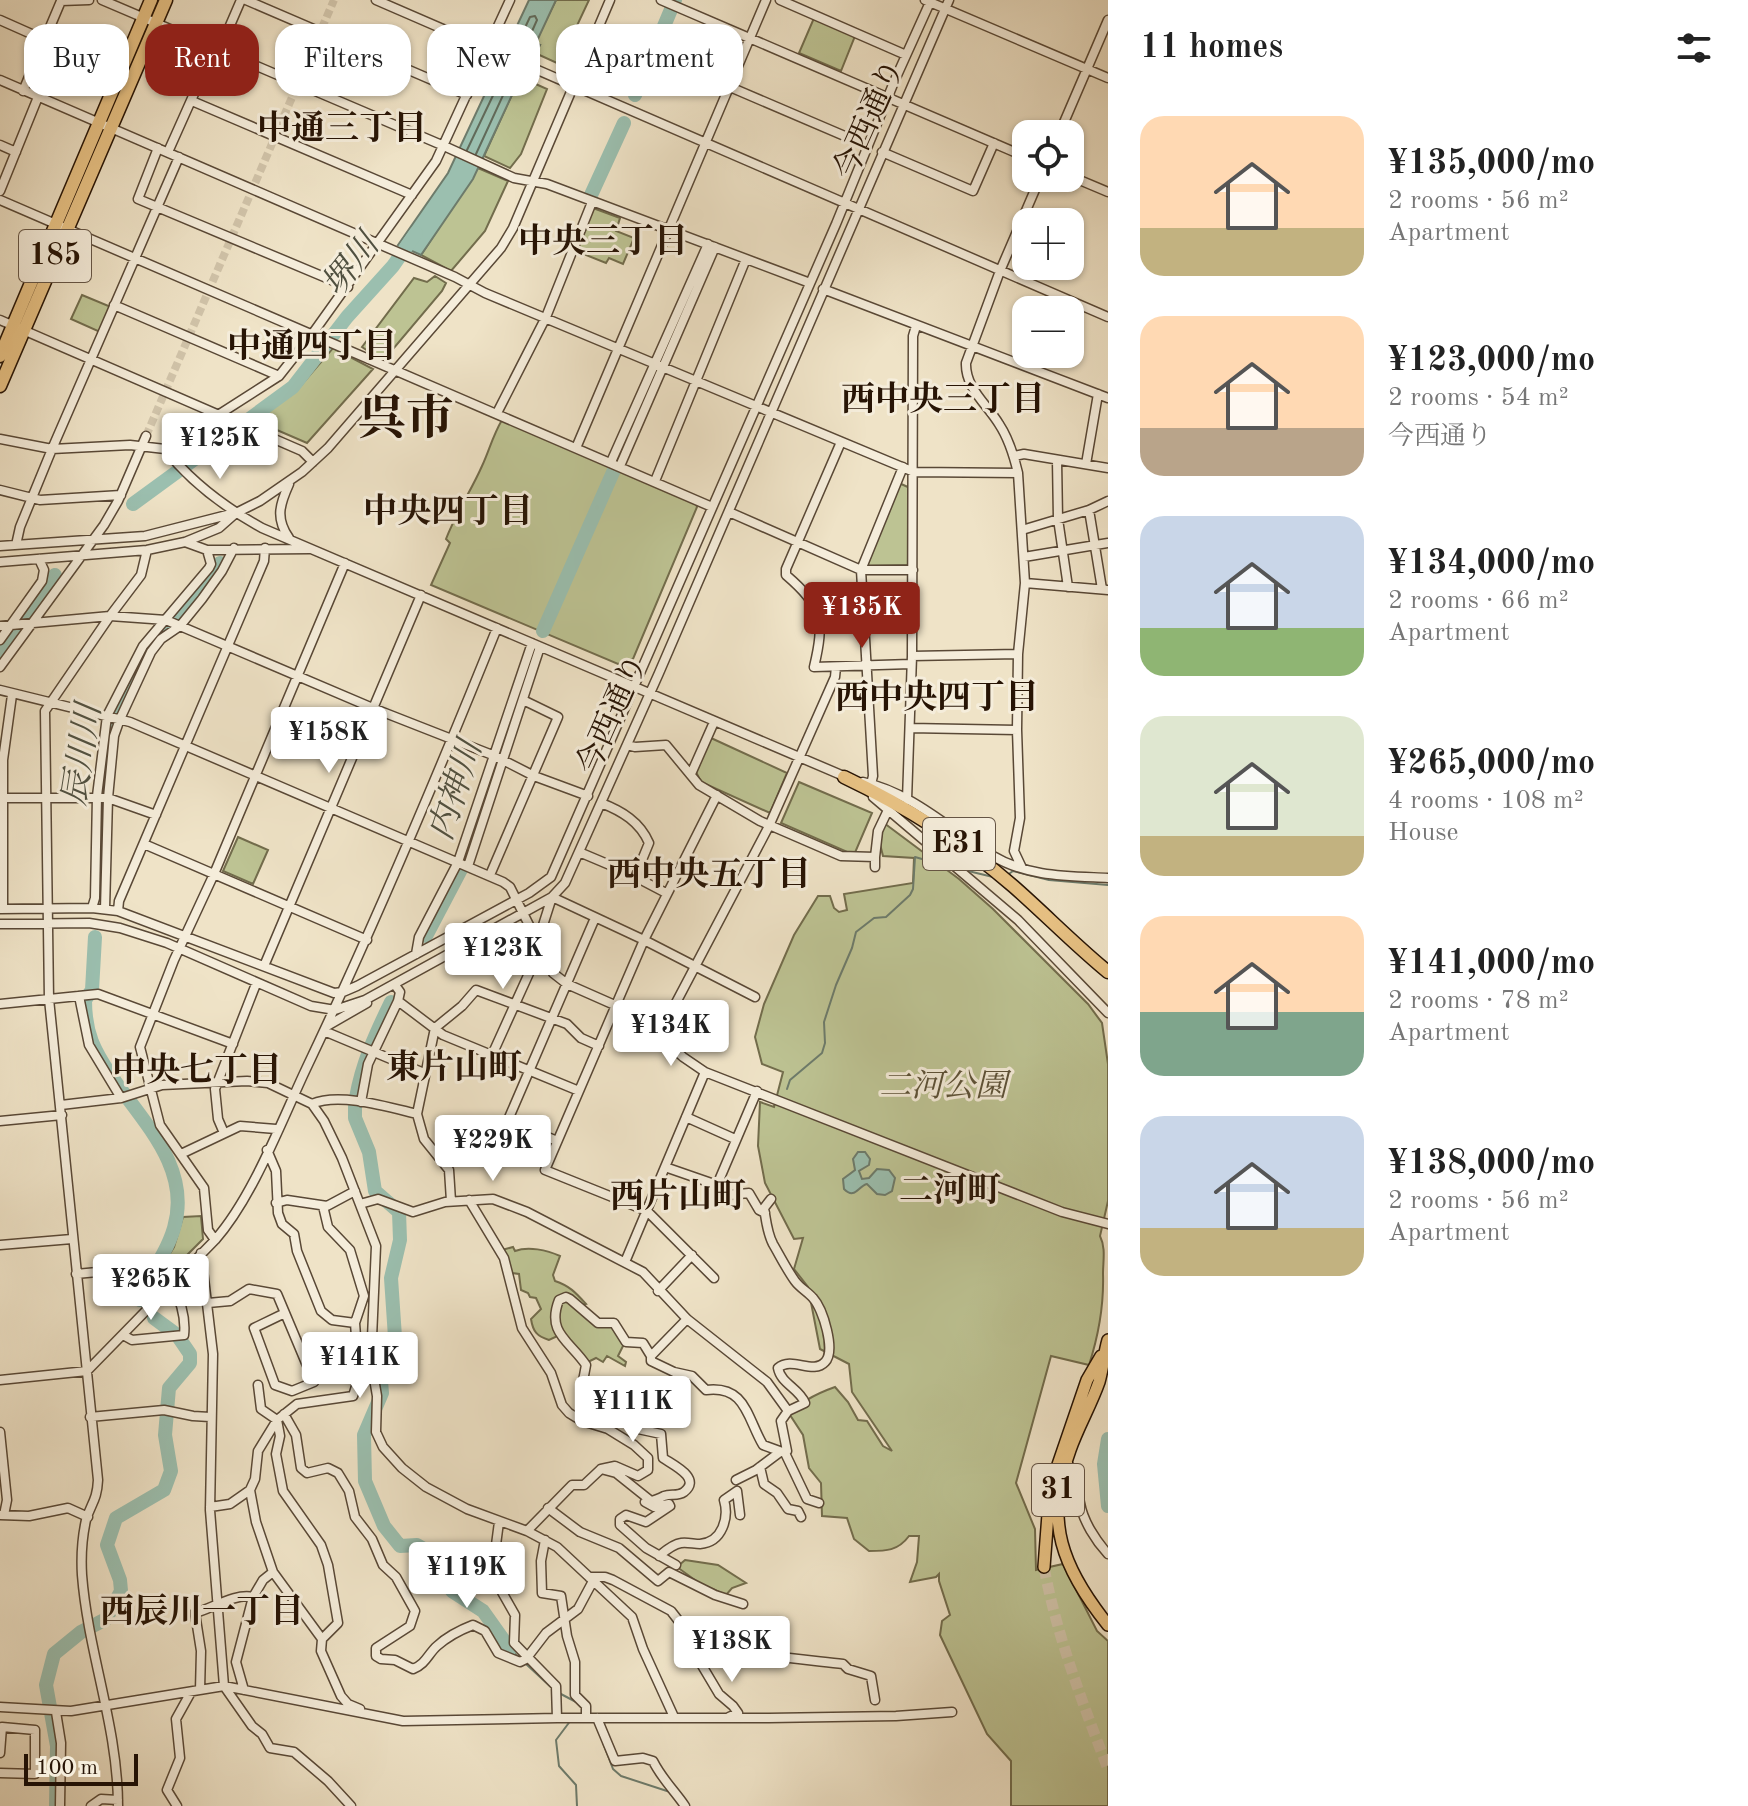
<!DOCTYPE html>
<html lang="en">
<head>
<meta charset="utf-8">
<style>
  body { margin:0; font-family:"Old Standard TT","Noto Serif JP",serif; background:#f6f6f6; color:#222; height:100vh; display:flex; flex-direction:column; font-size:30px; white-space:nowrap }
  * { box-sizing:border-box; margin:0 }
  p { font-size:26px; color:#767676 }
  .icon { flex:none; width:44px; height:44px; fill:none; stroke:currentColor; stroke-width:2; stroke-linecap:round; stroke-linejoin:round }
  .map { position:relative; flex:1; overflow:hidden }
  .panel { display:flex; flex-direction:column; background:#fff; width:640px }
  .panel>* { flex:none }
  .guide { position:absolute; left:24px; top:24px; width:760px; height:72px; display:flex; gap:16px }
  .controls { position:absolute; left:1012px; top:120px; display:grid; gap:16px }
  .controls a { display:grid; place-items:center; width:72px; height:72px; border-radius:16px; background:#fff; box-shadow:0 2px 6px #0004; font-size:40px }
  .scale { position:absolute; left:24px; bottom:20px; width:114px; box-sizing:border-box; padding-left:8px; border:4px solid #271405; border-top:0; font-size:22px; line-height:28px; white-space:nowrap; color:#271405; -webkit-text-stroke:6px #f5eddb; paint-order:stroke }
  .price { position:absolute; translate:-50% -68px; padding:0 18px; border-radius:8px; background:#fff; color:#222; font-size:26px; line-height:52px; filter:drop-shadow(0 2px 4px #0008) }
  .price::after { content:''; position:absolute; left:50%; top:48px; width:24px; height:18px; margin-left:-12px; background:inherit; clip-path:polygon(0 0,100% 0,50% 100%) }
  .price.on { background:#8f2418; color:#fff }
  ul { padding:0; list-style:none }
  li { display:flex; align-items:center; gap:24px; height:200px; padding:0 32px }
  li span { display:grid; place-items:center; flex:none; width:224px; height:160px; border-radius:24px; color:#555 }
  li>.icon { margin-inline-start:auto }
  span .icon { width:96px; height:96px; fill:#fffc; stroke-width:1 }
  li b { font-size:34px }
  h2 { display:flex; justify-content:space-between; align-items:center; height:96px; padding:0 32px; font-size:34px }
  .tag { padding:0 28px; border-radius:24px; background:#fff; box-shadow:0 2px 6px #0004; font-size:28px; line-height:72px }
  .tag.on { background:#8f2418; color:#fff }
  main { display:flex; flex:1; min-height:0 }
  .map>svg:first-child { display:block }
  .green { fill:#bdc393; stroke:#726c4c; stroke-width:2 }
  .water { fill:#9bbfaf; stroke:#6d7b6b; stroke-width:2 }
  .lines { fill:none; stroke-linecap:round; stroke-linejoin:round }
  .shore { stroke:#616a5a; stroke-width:2 }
  .stream { stroke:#6d7b6b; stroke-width:2 }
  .river { stroke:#9bbfaf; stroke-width:14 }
  .minor-tunnel { stroke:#d1c4aa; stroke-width:8; stroke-dasharray:8 4; stroke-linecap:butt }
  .major-tunnel { stroke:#d1c4aa; stroke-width:11; stroke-dasharray:11 5.5; stroke-linecap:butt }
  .minor-casing { stroke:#594836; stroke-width:11 }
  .major-casing { stroke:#271405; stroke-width:14 }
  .highway-casing { stroke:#271405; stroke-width:15 }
  .minor { stroke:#f5eddb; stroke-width:8 }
  .major { stroke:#e8c284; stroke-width:11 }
  .highway { stroke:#e8c284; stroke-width:12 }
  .labels { text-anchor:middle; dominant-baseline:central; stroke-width:6; stroke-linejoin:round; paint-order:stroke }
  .shield { fill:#f5eddb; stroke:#655545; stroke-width:2 }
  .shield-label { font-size:30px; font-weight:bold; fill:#271405 }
  .street-label { font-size:32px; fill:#271405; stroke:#f5eddb }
  .park-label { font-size:32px; font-style:italic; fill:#5c5137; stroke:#f5eddb }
  .neighbourhood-label { font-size:34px; font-weight:bold; fill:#271405; stroke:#f5eddb }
  .water-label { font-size:34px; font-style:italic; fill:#505040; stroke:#f5eddb }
  .town-label { font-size:48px; font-weight:bold; fill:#271405; stroke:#f5eddb }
</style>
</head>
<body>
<main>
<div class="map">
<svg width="1108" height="1806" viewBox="0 0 1108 1806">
  <rect width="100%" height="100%" fill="#efe3c7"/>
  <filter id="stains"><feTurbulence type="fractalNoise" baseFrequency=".0025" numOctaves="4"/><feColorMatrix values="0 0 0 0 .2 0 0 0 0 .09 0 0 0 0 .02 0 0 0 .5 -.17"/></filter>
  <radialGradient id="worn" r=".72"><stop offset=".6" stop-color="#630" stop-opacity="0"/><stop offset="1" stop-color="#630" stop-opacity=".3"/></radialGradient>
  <!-- green -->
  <path class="green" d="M556 0H589L559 64 535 53 540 45 535 43Z
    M814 18 855 36 841 71 799 53Z
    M520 77 547 89 521 154 510 168 484 156Z
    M478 168 508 181 485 231 451 271 421 255Z
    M593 208 620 218 616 231 634 238 623 264 609 258 606 263 576 251Z
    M435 276 446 283 442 291 383 361 362 347 414 278 427 282Z
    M82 295 111 307 100 332 71 319Z
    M333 348 373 369 307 443 256 421 297 390Z
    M502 420 695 501 697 507 633 659 618 664 431 585 450 543 446 539C456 513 471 491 482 466 489 451 493 435 502 420Z
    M899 483 910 488 908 565 867 566Z
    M711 738 787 773 770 813 701 782 696 772Z
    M799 782 872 813 854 855 781 823Z
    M884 823 959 879 993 909 1088 1004 1102 1023 1108 1064V1201L1100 1236C1106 1248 1103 1261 1103 1274 1104 1306 1099 1334 1089 1365L1051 1356 1016 1483 1035 1529 1036 1570 1063 1564 1097 1631 1108 1641V1806H1011V1761L987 1734 940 1635 942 1621 950 1615 939 1581V1574L936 1577 910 1582 917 1562 919 1536H909C898 1551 886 1551 869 1551L854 1539 847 1518 822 1516 821 1483 809 1468 803 1435 790 1415C800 1401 818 1393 835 1387L848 1402 858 1420 867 1421 883 1446 892 1451 852 1392 849 1364 820 1349 808 1287 794 1269 803 1238 794 1239 765 1183 758 1146 760 1102 774 1107 783 1072 762 1064 755 1037 764 1004 794 935 818 896H830L834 908 839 912 847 910 844 894 913 883 914 858 883 856 880 844Z
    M238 837 268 850 253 884 223 871Z
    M201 1216 203 1239 172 1270 162 1266 174 1247 183 1217Z
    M513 1247 515 1251C528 1246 547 1250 560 1256L553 1275 555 1281C570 1286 576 1293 586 1304L582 1305 584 1315 611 1324 624 1344 618 1356 626 1362 625 1366 607 1356 603 1362 596 1358 588 1362 564 1333 549 1340C537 1336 533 1332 531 1319L541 1309 536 1298 530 1297 528 1293 521 1290 519 1274 512 1273 502 1250Z
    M685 1560 718 1565 746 1583 732 1588 726 1595 699 1583 677 1567Z"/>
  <!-- water -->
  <path class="water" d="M529 0H556L536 43 540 45 535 53 532 52 473 179 421 255 398 245 448 173Z
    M858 1152H865L870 1159 869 1165 859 1171 862 1179 869 1178 877 1169 889 1170 895 1178 892 1191 885 1195 877 1194 867 1184C858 1186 855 1200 844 1189L843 1179 855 1170 853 1159Z"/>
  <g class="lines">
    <!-- shore -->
    <path class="shore" d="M513 53 530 17 535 16 537 20 521 56
      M467 150 508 64
      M476 154 516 67"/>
    <!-- stream -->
    <path class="stream" d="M964 870 993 877
      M1006 876 1013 871 1049 880 1108 885
      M787 1089 790 1080 822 1053 825 1043 824 1022 836 985 852 948 856 932 874 918 886 917 910 895 913 889 915 857 950 867
      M510 1649 521 1659
      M526 1664 553 1689
      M559 1693 578 1703
      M571 1720 556 1740 559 1766 576 1785 577 1806
      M603 1743 613 1769 621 1776 670 1792"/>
    <!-- river -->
    <path class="river" d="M635 95 675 0
      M591 195 624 123
      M617 460 655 374
      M133 504 293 387 347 317 393 266 416 233
      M543 631 614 470
      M0 656 55 575
      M100 893C98 802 103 715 154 637 160 628 169 622 177 616 193 601 208 582 220 563
      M426 936 467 858 531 659
      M95 937 92 990 85 1000C85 1013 87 1029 92 1042 117 1102 196 1154 174 1228 167 1252 151 1273 139 1294L140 1300
      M356 1098C362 1063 376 1033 391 1002
      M355 1106V1118L369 1152 375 1191 399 1212 400 1240 391 1278 396 1352 381 1381 382 1393 364 1435 365 1481 384 1526 400 1546 417 1545 429 1552 452 1591 483 1611 510 1649
      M1108 1439 1104 1464 1108 1506
      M56 1806 57 1746 46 1685 54 1654 81 1632 106 1619 121 1591 120 1580 107 1545 116 1518 164 1490 171 1471 165 1435 169 1388 190 1363V1354L177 1335 154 1318"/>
    <!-- minor-tunnel -->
    <path class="minor-tunnel" d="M146 436 334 0"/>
    <!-- major-tunnel -->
    <path class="major-tunnel" d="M1044 1567C1057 1637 1083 1704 1108 1769"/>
    <defs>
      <path id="minor" d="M102 0 444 146 514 178 547 184 810 283
        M246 0 467 95
        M376 0 1108 317
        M661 0 1026 157
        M780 0 906 55
        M925 0 1108 78
        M0 20 45 40
        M219 51 241 0
        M0 80 455 277 485 293 914 472 1018 473
        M730 87 868 146
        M23 91 61 1 89 0
        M192 101 412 195
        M1059 134 1108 20
        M0 145 16 152
        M158 148 138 199 348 287
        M168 152 214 49
        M882 152 973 191 994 143
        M1070 176 1108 192
        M0 191 38 97
        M0 200 712 507
        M823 289 1108 398
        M114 305 279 376
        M0 320 302 451 313 462
        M497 413 546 317 592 202
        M0 439 52 449 130 445 165 449C191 482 226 508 262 528L846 777
        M841 442 786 569V575C822 606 825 621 814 667L911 664
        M576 448 766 0
        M165 449 279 376 313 333 436 161 510 0
        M1014 456 1024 454 1108 468
        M1057 460 1058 519 1068 587
        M611 462 708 244
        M1086 464 1098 394
        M620 466 715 247
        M655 481 746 259
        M0 490 40 500 121 495
        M1089 510 1102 589
        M729 512 861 570H913
        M1022 530 1089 510 1108 501
        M289 538C275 518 280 504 289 484
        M185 542 207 550 310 549
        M16 545 20 527 52 449 179 157
        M0 546 145 536 235 513
        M1024 557 1108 543
        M0 562 147 550 185 542 219 528 236 513 260 501 302 472 328 448 501 248 513 228 610 0
        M1025 583 1108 590
        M0 626 110 616 166 620 375 709 495 756 534 776 588 796
        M0 640 42 581 44 570 39 559
        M912 656 1018 654
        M0 667 104 525 118 501 146 436
        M0 690 130 722 503 882 510 887 553 973 567 984 635 1014 683 1057 705 1072 1062 1212 1108 1224
        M910 728 1017 730
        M627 745 635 747 666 745 699 785 760 821 841 856 875 857V867
        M691 774 714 722
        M863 782C913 793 950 830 993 856 1028 877 1068 876 1108 878
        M871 784 873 776 861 570 903 467
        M873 797 1018 920 1108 1013
        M0 798H108L156 815
        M907 800 912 656 913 336 916 326
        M601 803C622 811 640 822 649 843L635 877
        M144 844 367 940
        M579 852 624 871 666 893
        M875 857 878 831 888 810
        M468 866 540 647
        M1022 868 1014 851 1020 818 1017 730 1018 654 1025 583 1018 473C1014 456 1009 439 999 424 987 404 965 388 966 363L1000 271 1040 178
        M490 875 558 717 523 700
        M92 908 95 898 97 796 107 716 143 646 209 568 211 564 207 550
        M0 909 92 908 118 911 334 993 343 992 357 986 529 893 551 877 836 224 894 82 931 0
        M3 909V760L12 695
        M105 909 108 798 114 736 120 719 151 652 161 639 180 626 202 599 222 571 234 548
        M118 911 119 901 264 561 265 548
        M0 924 89 923 120 928 167 943 311 1006 335 1010 365 1000 552 897 565 883 659 673 949 0
        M538 941 552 897 644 940 755 997
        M416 954 419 937 458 862 532 643
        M264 966 421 595
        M79 996 89 1045 121 1098
        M398 1001 443 1035 579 1091
        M0 1004 98 994 233 1044
        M327 1026 367 1003
        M324 1031 424 1073
        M659 1035 769 826 835 677 836 667
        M492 1055 535 960 543 957
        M361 1102 368 1064 398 1001 400 992 395 985
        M312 1104C339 1092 388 1107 417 1114
        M61 1105 121 1098 162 1085 247 1081 268 1083 312 1104 324 1121 342 1158 376 1246 371 1361 377 1396 376 1432 383 1447 402 1468 426 1487 467 1509 527 1531 557 1547 632 1617 643 1649 674 1717
        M686 1117 735 1139
        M0 1121 62 1115
        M224 1133 218 1119 215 1089 256 984
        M557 1141 508 1120 595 918
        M267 1150 276 1171 278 1213 282 1224 294 1234 297 1251 321 1311 332 1320 355 1323
        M181 1154 240 1126 276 1129
        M665 1167 717 1185 729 1195 749 1193 759 1210 765 1213
        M717 1185 757 1091
        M469 1200 504 1258 522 1328 551 1373 562 1405 569 1413 582 1421 608 1429 634 1445 648 1458V1470L638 1476 615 1466 601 1469
        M451 1201 449 1170 424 1139 417 1114 435 1028 462 1006 476 990 567 1024 581 1038 599 1046
        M276 1203 287 1200 327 1206 355 1191
        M360 1204 378 1199 413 1212 445 1202 493 1199 527 1212 643 1272 687 1319 767 1382 788 1411
        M215 1240 208 1230 204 1188 160 1125 140 1047 174 960 214 874 345 563
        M0 1245 72 1239
        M201 1253 213 1354 210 1510 224 1686 252 1726 262 1734 270 1748 294 1752 328 1781 351 1806
        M625 1262 705 1072
        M76 1274 151 1267 178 1276
        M714 1278 647 1211 545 1170 644 940 717 795
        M658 1291 692 1255
        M208 1303 230 1301 249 1289 277 1294 314 1382 292 1391 275 1385 254 1328 285 1313
        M123 1335 132 1340 184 1335C186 1318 180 1299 172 1283
        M651 1356V1361L674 1372 692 1376 706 1390C746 1385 747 1418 763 1445L785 1453 787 1451 781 1421 788 1411 805 1403C799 1388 781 1384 778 1368 792 1356 813 1375 825 1362 836 1351 823 1309 813 1298 808 1292 800 1288 795 1281 787 1270 780 1256 773 1244 767 1233 766 1219 764 1208L771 1199
        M0 1380 87 1371 215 1240C253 1197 281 1122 306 1069 375 924 437 777 497 628
        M258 1385 261 1409 277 1420 280 1436 276 1454 283 1491 321 1545 328 1565 338 1623 322 1639 321 1651 341 1696 348 1704 360 1709
        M284 1414 296 1435 301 1468 307 1473 328 1468 338 1473 349 1491 355 1517 372 1539 383 1565 396 1577 415 1611 410 1626 376 1648V1656L381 1659 395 1660 413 1669C426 1664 428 1654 437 1646 448 1636 460 1630 473 1625L485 1631 498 1653 520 1662 526 1659 546 1633 578 1609 593 1581
        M90 1417 164 1410 193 1416 210 1417
        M0 1432 7 1500 4 1515
        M785 1453 807 1499 819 1503
        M1066 1461C1081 1482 1075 1481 1080 1503 1083 1521 1096 1541 1108 1554
        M760 1467 764 1484 777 1493 788 1509 798 1511 801 1517
        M736 1480 756 1470 780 1452
        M250 1490 256 1522 273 1572 322 1639
        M645 1502 654 1507 669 1504 670 1506 646 1522 626 1515 620 1519V1525L646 1548 676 1565
        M210 1507 230 1504 250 1490 255 1479 258 1451 277 1420 297 1404 353 1396 359 1377 355 1323 364 1296 350 1250 328 1227 323 1206
        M548 1508 580 1532 619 1548 658 1581 669 1572 715 1595 743 1604
        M0 1515 29 1516 68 1508 88 1517
        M499 1522 494 1560 502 1592 515 1615 514 1643 556 1686 557 1718
        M527 1531 572 1485H584L601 1469 616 1473 651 1501C656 1500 660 1498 664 1496 671 1493 677 1497 684 1492 702 1478 673 1465 663 1458L661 1434 638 1429 630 1419 591 1403 583 1381 586 1365C570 1341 546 1333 559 1300L566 1297 570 1299 598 1323H614L626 1342 643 1343 651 1356 687 1319
        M545 1540 541 1561 542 1593 561 1596 567 1636 575 1662V1695L586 1706V1718
        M659 1556C665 1551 673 1544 681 1543 687 1542 694 1544 700 1544 723 1542 729 1517 724 1500L737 1491 740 1515
        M589 1577H605L613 1580 671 1611 685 1629 691 1647 719 1694 733 1706 738 1713 729 1717
        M686 1630C731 1655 792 1658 843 1664L848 1669 871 1676 875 1700
        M200 1690 201 1651 195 1613C213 1608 235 1593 253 1597L263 1580 273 1572
        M244 1690 236 1662 253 1597
        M0 1707 71 1711 224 1686 403 1721 557 1718H769L896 1716 952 1712
        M56 1712 61 1743 60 1806
        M597 1718 615 1761 643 1758 653 1761C662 1779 674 1790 685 1806
        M0 1753 2 1727 35 1730V1774L0 1773
        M91 1806 101 1799 118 1800
        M118 1806C118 1727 88 1653 82 1575 81 1558 82 1538 86 1520 91 1503 97 1501 98 1480L49 999 45 711 110 616 141 575 147 550
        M177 1806 167 1790 180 1758 176 1719 191 1692"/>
      <path id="major" d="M1108 1340C1104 1354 1103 1368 1099 1382 1091 1405 1078 1427 1070 1450 1043 1521 1063 1569 1108 1625
        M1044 1567 1050 1488 1087 1380 1101 1356"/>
      <path id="highway" d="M0 356 151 0
        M0 386 166 0
        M844 777C905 806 961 841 1013 886 1045 914 1075 945 1108 972"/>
    </defs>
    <!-- minor casing -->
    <use href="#minor" class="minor-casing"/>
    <!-- major casing -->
    <use href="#major" class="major-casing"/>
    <!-- highway casing -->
    <use href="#highway" class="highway-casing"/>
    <!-- minor -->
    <use href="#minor" class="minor"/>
    <!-- major -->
    <use href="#major" class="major"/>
    <!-- highway -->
    <use href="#highway" class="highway"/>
  </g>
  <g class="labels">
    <!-- shield labels -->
    <g class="shield">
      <rect x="19" y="230" width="72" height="52" rx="6"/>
      <rect x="923" y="818" width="72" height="52" rx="6"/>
      <rect x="1032" y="1464" width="52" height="52" rx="6"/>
    </g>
    <g class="shield-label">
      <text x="55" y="256">185</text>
      <text x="959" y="844">E31</text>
      <text x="1058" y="1490">31</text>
    </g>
    <!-- street labels -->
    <g class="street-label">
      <text transform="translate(871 120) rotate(-66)">今西通り</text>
      <text transform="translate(614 715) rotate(-66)">今西通り</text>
    </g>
    <!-- park labels -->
    <g class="park-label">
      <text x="943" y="1088">二河公園</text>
    </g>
    <!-- neighbourhood labels -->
    <g class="neighbourhood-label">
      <text x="342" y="130">中通三丁目</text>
      <text x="603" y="243">中央三丁目</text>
      <text x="312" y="348">中通四丁目</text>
      <text x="943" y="401">西中央三丁目</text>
      <text x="448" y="513">中央四丁目</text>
      <text x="937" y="699">西中央四丁目</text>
      <text x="709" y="876">西中央五丁目</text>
      <text x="454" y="1069">東片山町</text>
      <text x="197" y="1072">中央七丁目</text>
      <text x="950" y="1192">二河町</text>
      <text x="678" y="1198">西片山町</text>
      <text x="202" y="1613">西辰川一丁目</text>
    </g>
    <!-- water labels -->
    <g class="water-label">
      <text transform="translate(352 266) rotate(-52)">堺川</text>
      <text transform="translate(83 755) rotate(-81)">辰川川</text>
      <text transform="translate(457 791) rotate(-72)">内神川</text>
    </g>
    <!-- town labels -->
    <g class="town-label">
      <text x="406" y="421">呉市</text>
    </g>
  </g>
  <rect width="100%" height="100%" filter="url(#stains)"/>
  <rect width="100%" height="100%" fill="url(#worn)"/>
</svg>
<div class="controls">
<a><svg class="icon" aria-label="locate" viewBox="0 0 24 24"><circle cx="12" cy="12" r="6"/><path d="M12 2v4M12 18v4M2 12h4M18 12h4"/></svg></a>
<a>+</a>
<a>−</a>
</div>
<div class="scale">100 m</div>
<b class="price" style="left:220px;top:481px">¥125K</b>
<b class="price on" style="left:862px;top:650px">¥135K</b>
<b class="price" style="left:329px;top:775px">¥158K</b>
<b class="price" style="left:503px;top:991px">¥123K</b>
<b class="price" style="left:671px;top:1068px">¥134K</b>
<b class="price" style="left:493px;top:1183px">¥229K</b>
<b class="price" style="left:151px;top:1322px">¥265K</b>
<b class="price" style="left:360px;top:1400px">¥141K</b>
<b class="price" style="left:633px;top:1444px">¥111K</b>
<b class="price" style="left:467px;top:1610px">¥119K</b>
<b class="price" style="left:732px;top:1684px">¥138K</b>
<div class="guide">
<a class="tag">Buy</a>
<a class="tag on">Rent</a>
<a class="tag">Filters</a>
<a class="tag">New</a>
<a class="tag">Apartment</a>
</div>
</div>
<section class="panel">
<h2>11 homes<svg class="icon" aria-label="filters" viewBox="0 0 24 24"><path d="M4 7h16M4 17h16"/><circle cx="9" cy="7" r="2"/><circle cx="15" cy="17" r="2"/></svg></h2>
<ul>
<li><span style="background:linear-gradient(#ffd9b3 70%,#c2b280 0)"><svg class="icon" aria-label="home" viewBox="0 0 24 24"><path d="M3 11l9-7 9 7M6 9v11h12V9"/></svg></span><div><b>¥135,000/mo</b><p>2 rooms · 56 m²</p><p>Apartment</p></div></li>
<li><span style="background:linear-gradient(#ffd9b3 70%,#b9a48a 0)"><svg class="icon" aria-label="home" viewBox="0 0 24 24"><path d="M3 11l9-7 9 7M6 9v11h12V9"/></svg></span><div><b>¥123,000/mo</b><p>2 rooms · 54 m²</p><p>今西通り</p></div></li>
<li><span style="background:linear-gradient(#c9d6e8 70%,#8fb573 0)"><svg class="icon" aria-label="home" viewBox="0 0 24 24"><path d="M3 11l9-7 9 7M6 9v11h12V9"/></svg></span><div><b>¥134,000/mo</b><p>2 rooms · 66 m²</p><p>Apartment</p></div></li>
<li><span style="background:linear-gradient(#dfe7d0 75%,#c2b280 0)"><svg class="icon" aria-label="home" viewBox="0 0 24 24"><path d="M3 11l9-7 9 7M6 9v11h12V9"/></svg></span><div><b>¥265,000/mo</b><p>4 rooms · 108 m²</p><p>House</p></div></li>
<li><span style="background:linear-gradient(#ffd9b3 60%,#7fa58c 0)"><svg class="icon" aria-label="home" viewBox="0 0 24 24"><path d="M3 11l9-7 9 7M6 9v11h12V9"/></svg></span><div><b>¥141,000/mo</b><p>2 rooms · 78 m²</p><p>Apartment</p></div></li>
<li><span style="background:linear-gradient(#c9d6e8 70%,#c2b280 0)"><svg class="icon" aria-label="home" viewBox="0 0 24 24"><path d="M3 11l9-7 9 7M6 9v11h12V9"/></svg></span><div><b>¥138,000/mo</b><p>2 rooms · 56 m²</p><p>Apartment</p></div></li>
</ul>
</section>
</main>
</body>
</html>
